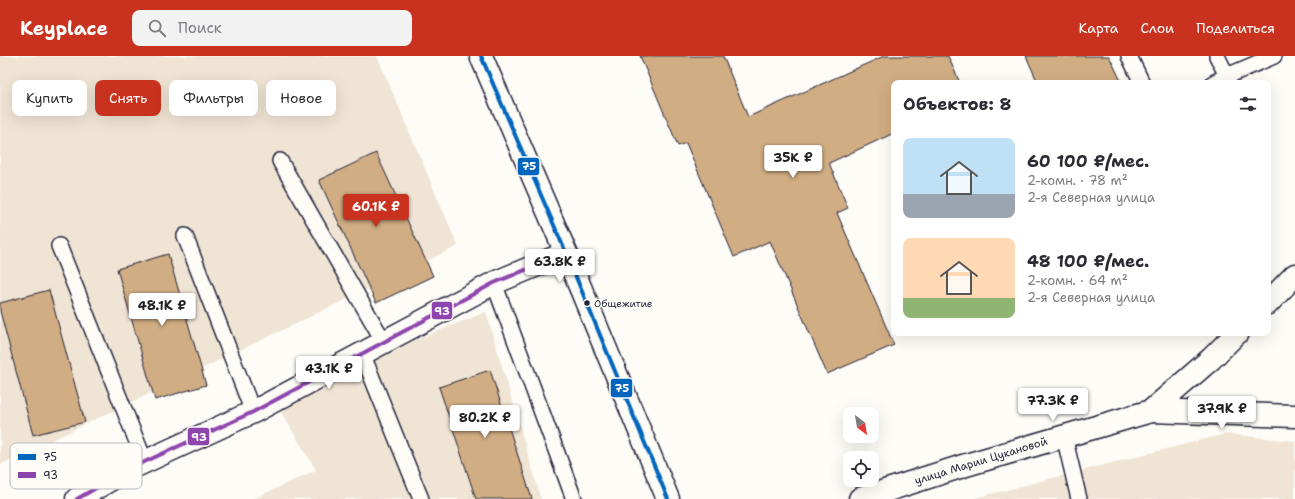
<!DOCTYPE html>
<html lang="ru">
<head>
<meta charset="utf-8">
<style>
  body { margin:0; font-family:"Shantell Sans",sans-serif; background:#f2f2f3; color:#2b2b33; height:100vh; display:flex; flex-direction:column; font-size:15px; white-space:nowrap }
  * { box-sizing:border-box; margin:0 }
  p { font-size:13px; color:#7c7c81 }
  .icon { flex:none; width:22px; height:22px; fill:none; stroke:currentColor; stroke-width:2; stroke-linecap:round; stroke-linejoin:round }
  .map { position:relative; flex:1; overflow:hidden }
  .sheet { position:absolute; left:891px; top:24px; width:380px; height:256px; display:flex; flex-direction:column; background:#fff; border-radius:8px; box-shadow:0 4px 16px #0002 }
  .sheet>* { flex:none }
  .banner { position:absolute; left:12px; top:24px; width:380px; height:36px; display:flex; gap:8px }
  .needle { width:26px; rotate:149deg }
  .buttons { position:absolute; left:843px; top:351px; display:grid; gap:8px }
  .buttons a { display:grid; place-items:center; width:36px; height:36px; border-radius:8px; background:#fff; box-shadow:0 4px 16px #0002; font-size:20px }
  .price { position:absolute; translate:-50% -34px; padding:0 9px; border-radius:4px; background:#fff; color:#222; font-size:13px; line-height:26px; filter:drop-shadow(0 1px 2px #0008) }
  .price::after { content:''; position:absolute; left:50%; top:24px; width:12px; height:9px; margin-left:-6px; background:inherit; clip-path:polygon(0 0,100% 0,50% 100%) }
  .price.on { background:#c8321e; color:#fff }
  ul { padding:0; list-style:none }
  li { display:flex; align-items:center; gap:12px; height:100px; padding:0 12px }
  li span { display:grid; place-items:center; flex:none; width:112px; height:80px; border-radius:8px; color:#555 }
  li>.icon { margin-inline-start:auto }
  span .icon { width:48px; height:48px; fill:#fffc; stroke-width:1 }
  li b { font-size:17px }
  h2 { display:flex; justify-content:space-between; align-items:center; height:48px; padding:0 12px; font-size:17px }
  .chip { padding:0 14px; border-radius:8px; background:#fff; box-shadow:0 4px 16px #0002; font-size:14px; line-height:36px }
  .chip.on { background:#c8321e; color:#fff }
  header { display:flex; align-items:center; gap:24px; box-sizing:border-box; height:56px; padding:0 20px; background:#c8321e; color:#fff }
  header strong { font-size:19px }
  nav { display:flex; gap:22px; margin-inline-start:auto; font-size:14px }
  .search { width:280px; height:36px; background:#f2f2f3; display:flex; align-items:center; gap:10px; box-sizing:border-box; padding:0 14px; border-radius:8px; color:#7c7c81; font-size:15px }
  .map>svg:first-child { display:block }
  .built { fill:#f0e4d4 }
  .building { fill:#d1ad83; stroke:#22223b }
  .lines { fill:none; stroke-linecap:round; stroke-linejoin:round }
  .service-casing { stroke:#22223b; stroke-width:18 }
  .minor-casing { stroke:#22223b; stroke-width:25 }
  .tertiary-casing { stroke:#22223b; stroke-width:25 }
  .secondary-casing { stroke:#22223b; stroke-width:25 }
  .service { stroke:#fdfcf7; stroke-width:15 }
  .minor { stroke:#fdfcf7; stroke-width:22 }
  .tertiary { stroke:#fdfcf7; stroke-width:22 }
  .secondary { stroke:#fdfcf7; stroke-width:22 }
  .bus-1-casing { stroke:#fdfcf7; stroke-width:7 }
  .bus-2-casing { stroke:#fdfcf7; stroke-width:7 }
  .bus-1 { stroke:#0065bd; stroke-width:4 }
  .bus-2 { stroke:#8e44ad; stroke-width:4 }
  .bus-dot { fill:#22223b; stroke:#fdfcf7; stroke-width:1.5 }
  .labels { text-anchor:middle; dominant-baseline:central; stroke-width:3; stroke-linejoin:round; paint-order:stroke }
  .bus-label { font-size:10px; fill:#22223b; stroke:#fdfcf7; text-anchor:start }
  .street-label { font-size:11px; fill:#22223b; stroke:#fdfcf7 }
  .key { fill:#fdfcf7; stroke:#bbbbbf; stroke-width:1 }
  .key-label { font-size:11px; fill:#22223b }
  .line-badge { stroke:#fdfcf7; stroke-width:1.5 }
  .badge-label { font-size:11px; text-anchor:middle; font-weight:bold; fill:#fff }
</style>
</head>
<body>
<header>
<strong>Keyplace</strong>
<div class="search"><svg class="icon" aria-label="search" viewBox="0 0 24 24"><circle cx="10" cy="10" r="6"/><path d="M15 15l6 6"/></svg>Поиск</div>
<nav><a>Карта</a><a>Слои</a><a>Поделиться</a></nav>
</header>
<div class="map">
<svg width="1295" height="443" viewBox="0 0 1295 443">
  <rect width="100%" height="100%" fill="#fdfcf7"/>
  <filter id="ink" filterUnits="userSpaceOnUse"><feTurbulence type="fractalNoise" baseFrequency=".025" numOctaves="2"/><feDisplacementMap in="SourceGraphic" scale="8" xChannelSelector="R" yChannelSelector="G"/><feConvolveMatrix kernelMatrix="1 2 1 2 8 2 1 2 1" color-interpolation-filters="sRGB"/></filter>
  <g filter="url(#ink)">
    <!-- built -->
    <path class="built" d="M0 0H377L458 190 0 409Z
      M486 256 541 443H253L316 414 272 341Z
      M1225 378 1295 385V443H971Z"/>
    <!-- building -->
    <path class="building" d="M640 0H723L748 61 884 0H948L960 27H894V77L829 107 848 152 837 157 894 289 827 318 770 185 734 201 686 87 678 90Z
      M1026 0H1109L1122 27H1038Z
      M376 97 433 220 376 247 319 124Z
      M168 198 206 329 155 344 117 213Z
      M49 234 85 366 33 379 0 255V247Z
      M490 314 532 443H476L439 331Z"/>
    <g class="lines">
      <defs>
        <path id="service" d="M1129 0 1142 27
          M1217 0 1227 20 1274 0
          M1213 27 1227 20
          M280 105 384 286
          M185 180 253 356
          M59 190 145 406
          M494 227 574 443
          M362 297 421 443
          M1064 380 1079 443"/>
        <path id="minor" d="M1151 355 1295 360
          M77 443 127 414 253 356 494 227 566 197"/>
        <path id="tertiary" d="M1268 247 1295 219
          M860 443 966 409 1151 355 1211 303 1237 277"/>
        <path id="secondary" d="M481 0 566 197 668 443"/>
      </defs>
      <!-- service casing -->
      <use href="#service" class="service-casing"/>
      <!-- minor casing -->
      <use href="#minor" class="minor-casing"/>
      <!-- tertiary casing -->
      <use href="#tertiary" class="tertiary-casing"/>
      <!-- secondary casing -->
      <use href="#secondary" class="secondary-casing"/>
      <!-- service -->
      <use href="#service" class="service"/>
      <!-- minor -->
      <use href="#minor" class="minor"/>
      <!-- tertiary -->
      <use href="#tertiary" class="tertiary"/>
      <!-- secondary -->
      <use href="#secondary" class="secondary"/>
      <defs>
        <path id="bus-1" d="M481 0 566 197 668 443"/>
        <path id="bus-2" d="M77 443 127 414 253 356 494 227 566 197"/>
      </defs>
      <!-- bus-1 casing -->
      <use href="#bus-1" class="bus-1-casing"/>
      <!-- bus-2 casing -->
      <use href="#bus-2" class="bus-2-casing"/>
      <!-- bus-1 -->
      <use href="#bus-1" class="bus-1"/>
      <!-- bus-2 -->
      <use href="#bus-2" class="bus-2"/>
    </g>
  </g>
  <!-- markers -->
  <circle class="bus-dot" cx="587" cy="247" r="3.5"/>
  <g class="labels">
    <!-- bus labels -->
    <g class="bus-label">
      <text x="594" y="247">Общежитие</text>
    </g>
    <!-- street labels -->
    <g class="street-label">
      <text transform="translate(981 405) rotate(-17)">улица Марии Цукановой</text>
    </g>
  </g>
  <!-- legend -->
  <rect x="10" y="387" width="132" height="46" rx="6" class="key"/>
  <rect x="18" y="398" width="18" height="6" fill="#0065bd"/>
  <rect x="18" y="416" width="18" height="6" fill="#8e44ad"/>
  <g class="key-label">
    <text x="43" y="405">75</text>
    <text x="43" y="423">93</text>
  </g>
  <g class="line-badge">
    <rect x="517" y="101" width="23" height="19" rx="4" fill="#0065bd"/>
    <rect x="431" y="245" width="22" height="19" rx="4" fill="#8e44ad"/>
    <rect x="610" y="322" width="23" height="20" rx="4" fill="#0065bd"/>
    <rect x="187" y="371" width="23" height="19" rx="4" fill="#8e44ad"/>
  </g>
  <g class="badge-label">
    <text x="529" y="114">75</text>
    <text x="442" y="259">93</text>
    <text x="622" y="336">75</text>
    <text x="199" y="385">93</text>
  </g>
</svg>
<div class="buttons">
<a><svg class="needle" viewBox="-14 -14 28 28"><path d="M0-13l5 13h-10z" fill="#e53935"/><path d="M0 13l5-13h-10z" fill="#7c7c81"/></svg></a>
<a><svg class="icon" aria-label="locate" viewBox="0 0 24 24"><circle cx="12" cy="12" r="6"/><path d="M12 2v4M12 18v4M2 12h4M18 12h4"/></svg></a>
</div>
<b class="price" style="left:793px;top:123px">35K ₽</b>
<b class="price on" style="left:376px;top:172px">60.1K ₽</b>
<b class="price" style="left:560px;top:227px">63.8K ₽</b>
<b class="price" style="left:162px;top:271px">48.1K ₽</b>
<b class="price" style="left:329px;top:334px">43.1K ₽</b>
<b class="price" style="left:1053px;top:366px">77.3K ₽</b>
<b class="price" style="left:1222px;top:374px">37.9K ₽</b>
<b class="price" style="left:485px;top:383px">80.2K ₽</b>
<div class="banner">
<a class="chip">Купить</a>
<a class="chip on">Снять</a>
<a class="chip">Фильтры</a>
<a class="chip">Новое</a>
</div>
<section class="sheet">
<h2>Объектов: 8<svg class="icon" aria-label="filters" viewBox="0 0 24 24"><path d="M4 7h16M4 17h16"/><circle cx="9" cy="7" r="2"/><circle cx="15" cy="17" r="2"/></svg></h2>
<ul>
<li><span style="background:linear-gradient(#bfe0f5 70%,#9aa5b1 0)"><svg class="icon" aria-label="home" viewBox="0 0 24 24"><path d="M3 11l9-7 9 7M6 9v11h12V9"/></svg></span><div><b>60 100 ₽/мес.</b><p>2-комн. · 78 m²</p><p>2-я Северная улица</p></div></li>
<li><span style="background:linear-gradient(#ffd9b3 75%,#8fb573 0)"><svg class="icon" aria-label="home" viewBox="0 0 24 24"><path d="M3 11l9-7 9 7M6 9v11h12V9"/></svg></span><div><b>48 100 ₽/мес.</b><p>2-комн. · 64 m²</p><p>2-я Северная улица</p></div></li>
</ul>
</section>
</div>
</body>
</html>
